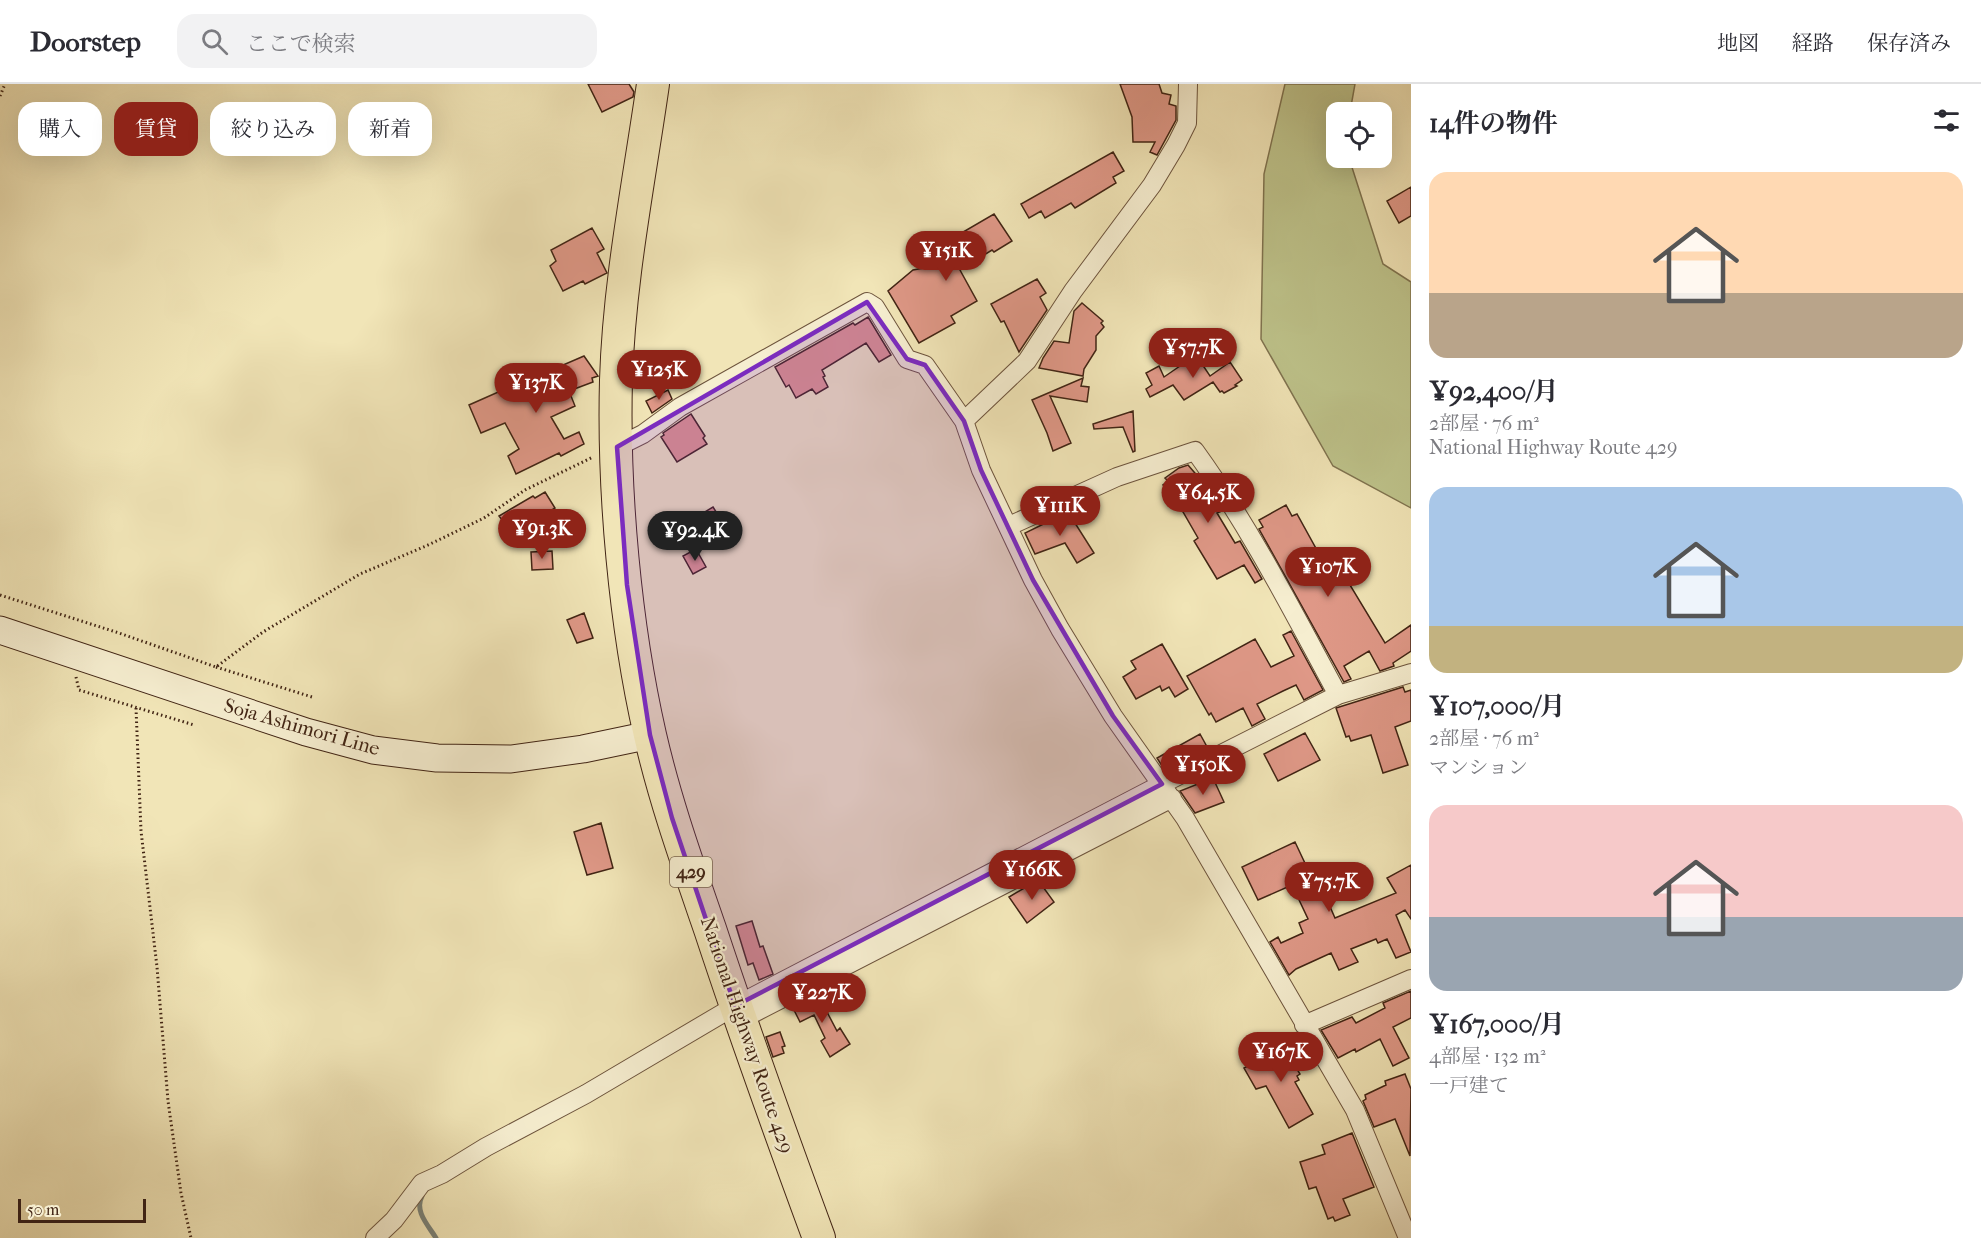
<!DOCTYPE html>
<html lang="ja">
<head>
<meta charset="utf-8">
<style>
  body { margin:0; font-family:"IM FELL French Canon","Noto Serif JP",serif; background:#f2f2f3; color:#2b2b33; height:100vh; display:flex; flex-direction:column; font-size:22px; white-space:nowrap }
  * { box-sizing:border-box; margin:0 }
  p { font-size:20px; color:#7c7c81 }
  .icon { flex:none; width:33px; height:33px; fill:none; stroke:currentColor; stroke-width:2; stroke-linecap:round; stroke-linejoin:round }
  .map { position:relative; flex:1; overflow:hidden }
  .panel { display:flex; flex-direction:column; background:#fff; width:570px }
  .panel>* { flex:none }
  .hud { position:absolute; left:18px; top:18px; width:570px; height:54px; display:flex; gap:12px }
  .buttons { position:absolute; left:1326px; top:18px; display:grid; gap:12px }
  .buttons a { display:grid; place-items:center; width:66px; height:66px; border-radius:12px; background:#fff; box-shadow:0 6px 24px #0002; font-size:30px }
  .scale { position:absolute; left:18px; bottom:15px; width:128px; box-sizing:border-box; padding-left:6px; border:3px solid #412414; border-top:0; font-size:16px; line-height:21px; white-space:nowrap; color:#412414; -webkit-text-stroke:4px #f6eed0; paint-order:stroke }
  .price { position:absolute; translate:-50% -51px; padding:0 14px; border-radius:21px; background:#8f2418; color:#fff; font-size:20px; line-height:39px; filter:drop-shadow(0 2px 3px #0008) }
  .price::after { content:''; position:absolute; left:50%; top:36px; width:18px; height:14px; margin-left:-9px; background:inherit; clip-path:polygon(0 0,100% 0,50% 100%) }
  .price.current { background:#222; color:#fff }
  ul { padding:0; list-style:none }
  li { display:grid; align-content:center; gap:12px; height:318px; padding:0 18px }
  li span { display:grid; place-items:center; height:186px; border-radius:18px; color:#555 }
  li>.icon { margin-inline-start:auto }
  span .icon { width:108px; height:108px; fill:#fffc; stroke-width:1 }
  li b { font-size:26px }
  h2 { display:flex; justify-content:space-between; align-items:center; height:72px; padding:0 18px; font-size:26px }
  .pill { padding:0 21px; border-radius:18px; background:#fff; box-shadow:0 6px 24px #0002; font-size:21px; line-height:54px }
  .pill.current { background:#8f2418; color:#fff }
  header { display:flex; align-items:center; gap:36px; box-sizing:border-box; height:84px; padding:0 30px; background:#fff; border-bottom:2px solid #e1e1e2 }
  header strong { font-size:28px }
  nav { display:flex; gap:33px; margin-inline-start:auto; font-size:21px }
  .search { width:420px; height:54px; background:#f2f2f3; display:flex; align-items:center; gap:15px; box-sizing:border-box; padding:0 21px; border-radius:18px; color:#7c7c81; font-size:22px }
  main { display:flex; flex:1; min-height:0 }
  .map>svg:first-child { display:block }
  .green { fill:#bec38b; stroke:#807450; stroke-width:1.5 }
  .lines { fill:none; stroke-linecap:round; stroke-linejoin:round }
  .stream { stroke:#798076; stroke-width:5 }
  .building { fill:#df9887; stroke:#412414; stroke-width:1.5 }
  .minor-casing { stroke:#6d543d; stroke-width:20 }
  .secondary-casing { stroke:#412414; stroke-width:29 }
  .trunk-casing { stroke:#412414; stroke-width:34 }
  .path { stroke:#412414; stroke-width:3; stroke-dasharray:1.5 3; stroke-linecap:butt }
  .minor { stroke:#f6eed0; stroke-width:18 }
  .secondary { stroke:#f6eed0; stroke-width:27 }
  .trunk { stroke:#f1e5b7; stroke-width:32 }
  .marked { fill:#7b2cbf; fill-opacity:0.2; stroke:#7b2cbf; stroke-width:4.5; stroke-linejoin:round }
  .labels { text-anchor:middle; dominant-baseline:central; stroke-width:4.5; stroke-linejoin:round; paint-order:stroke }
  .shield { fill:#f6eed0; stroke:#77614c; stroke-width:1.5 }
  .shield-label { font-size:18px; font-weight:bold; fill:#412414 }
  .street-label { font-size:20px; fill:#412414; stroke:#f6eed0 }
</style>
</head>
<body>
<header>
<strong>Doorstep</strong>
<div class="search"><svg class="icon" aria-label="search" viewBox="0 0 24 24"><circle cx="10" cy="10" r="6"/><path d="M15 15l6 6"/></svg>ここで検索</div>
<nav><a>地図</a><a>経路</a><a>保存済み</a></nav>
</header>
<main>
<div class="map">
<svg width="1411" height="1154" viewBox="0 0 1411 1154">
  <rect width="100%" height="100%" fill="#f1e5b7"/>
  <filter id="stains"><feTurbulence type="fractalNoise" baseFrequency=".00333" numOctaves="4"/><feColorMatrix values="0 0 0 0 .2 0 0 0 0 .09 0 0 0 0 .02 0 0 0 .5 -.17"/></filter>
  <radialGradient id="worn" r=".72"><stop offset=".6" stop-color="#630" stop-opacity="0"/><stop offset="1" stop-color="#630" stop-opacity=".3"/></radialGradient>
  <!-- green -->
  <path class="green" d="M1285 0H1355L1350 28H1336V74H1349L1383 180 1411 198V424L1333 382 1261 255 1264 90Z"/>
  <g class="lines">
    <!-- stream -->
    <path class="stream" d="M422 1112C414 1127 428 1141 436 1154"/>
  </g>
  <!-- building -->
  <path class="building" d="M588 0H629L634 8 633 13 602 28Z
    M1120 0H1159L1162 9 1171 11 1169 20 1176 22V36L1157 71 1150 68 1155 58H1133L1132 33Z
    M1113 68 1124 87 1113 93 1116 99 1075 124 1071 119 1045 134 1041 127 1029 134 1021 120Z
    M1411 103V132L1399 139 1387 117Z
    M994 130 1012 157 994 168 992 166 960 186 977 217 951 232 955 239 919 259 888 207 913 186 929 183 963 164 961 161 964 159 958 151Z
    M592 144 604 165 597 169 607 189 585 200 583 197 563 207 550 182 556 177 551 166Z
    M1037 195 1046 209 1040 213 1047 226 1019 268 1004 237 1001 238 991 220Z
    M1082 219 1103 237 1101 239 1104 243 1096 252V266L1084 285 1083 292 1039 284 1043 274 1054 257 1069 259 1074 227Z
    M868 233 891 271 879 278 866 259 822 286 825 292 823 293 828 303 816 310 812 305 796 314 789 301 786 303 775 283 853 239 855 241Z
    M1196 271 1210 292 1230 278 1242 296 1235 301 1237 302 1224 309 1222 307 1220 308 1213 298 1184 316 1173 301 1150 313 1146 305 1152 301 1146 289 1159 282 1164 293Z
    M584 272 598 292 592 294 593 298 569 307 575 322 551 333 564 355 579 348 584 360 561 372 559 369 516 390 508 372 519 365 505 339 481 349 469 321 505 305 506 308 551 290 549 287Z
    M1083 294 1081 302 1089 303 1087 318 1050 312 1071 359 1053 367 1047 349 1032 316Z
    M668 306 672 315 652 329 646 317Z
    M1133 327 1135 367 1133 368 1123 343 1094 345 1093 340Z
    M691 330 705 352 703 354 707 360 677 378 661 353 664 351 663 349Z
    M1188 381 1206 402 1222 427 1217 429 1235 459 1240 457 1262 495 1255 499 1244 481 1217 495 1211 485 1194 457 1198 454 1183 428 1163 401 1168 397 1165 394 1179 384Z
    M545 408 555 424 547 429 553 439 530 453V446L516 454 499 432 533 412 535 414Z
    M1286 421 1292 432 1297 430 1334 497 1344 491 1385 559 1411 541V567L1393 579 1394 582 1380 587 1369 567 1344 582 1351 595 1344 598 1259 445 1263 443 1259 436Z
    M713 423 725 442 723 444 726 448 704 461 690 437Z
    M1068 428 1094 469 1077 479 1065 459 1035 470 1025 449Z
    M696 465 706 483 693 490 683 472Z
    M552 467 553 485 532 486 531 468Z
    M584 529 593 554 577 559 567 536Z
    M1291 547 1323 606 1304 616 1296 601 1283 607 1257 620 1265 635 1252 642 1243 624 1216 638 1211 629 1209 631 1187 592 1255 555 1271 583 1294 572 1283 551Z
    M1162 560 1188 605 1175 613 1169 603 1162 607 1160 602 1136 615 1123 593 1136 585 1131 577Z
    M1403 603 1405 608 1411 606V637L1395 643 1408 681 1383 689 1371 651 1351 657 1349 652 1346 653 1336 624Z
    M1305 649 1320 676 1278 697 1264 670Z
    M1200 650 1206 661 1164 685 1157 674Z
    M1213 694 1224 718 1195 729 1180 707Z
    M601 739 613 784 587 791 574 748Z
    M1295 758 1320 811 1324 809 1335 834 1396 809 1387 794 1411 781V835L1405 826 1396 831 1411 868 1396 874 1387 855 1378 859 1376 855 1351 865 1358 878 1339 886 1331 869 1296 885 1289 891 1270 858 1278 853 1281 859 1303 849 1299 839 1308 835 1292 801 1258 816 1242 783Z
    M1038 796 1054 818 1027 839 1009 813Z
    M752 837 760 863 763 862 773 890 759 896 753 879 748 881 736 842Z
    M1411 907V934L1393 943 1409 974 1393 982 1380 955 1356 968 1355 965 1338 974 1321 946 1352 933 1356 939 1385 924 1383 919Z
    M817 909 837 947 840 944 850 960 830 973 821 957 825 954 814 931 800 938 792 922Z
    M780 948 785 962 782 963 784 969 773 973 766 953Z
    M1280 957 1300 990 1297 992 1299 996 1295 998 1313 1030 1289 1044 1266 1002 1256 1005 1244 984 1266 972 1263 967Z
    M1405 990 1411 1005 1410 1072 1395 1035 1374 1043 1363 1017 1366 1015 1365 1011 1386 1001 1385 997Z
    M1352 1049 1374 1103 1343 1115 1350 1131 1335 1137 1333 1133 1328 1135 1316 1103 1309 1105 1300 1078 1325 1070 1322 1061Z"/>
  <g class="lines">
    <defs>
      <path id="minor" d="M964 337 1027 277 1073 207 1152 101 1176 61 1187 39 1188 0
        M617 363 643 350 680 323 867 218 875 223 907 275 925 281 964 337 981 386 1033 496 1060 545 1113 632 1185 734 1355 1026 1408 1154
        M1009 442 1117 393 1195 367C1250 443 1293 528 1338 611
        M740 936 1172 714
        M1304 941 1411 895
        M375 1154 394 1136 422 1099 442 1090 486 1063 586 1010 735 922 1162 700 1338 611 1411 589"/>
      <path id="secondary" d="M0 546 306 648 373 666 437 674 511 675 583 665 650 651"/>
      <path id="trunk" d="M653 0C639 98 619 197 616 296 613 408 625 541 650 651 665 717 688 781 710 845 744 948 781 1051 819 1154"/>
    </defs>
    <!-- minor casing -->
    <use href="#minor" class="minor-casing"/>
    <!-- secondary casing -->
    <use href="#secondary" class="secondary-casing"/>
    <!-- trunk casing -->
    <use href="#trunk" class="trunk-casing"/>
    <!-- path -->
    <path class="path" d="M0 12 5 0
      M0 511 119 549 216 583 263 548 360 490 426 462 484 434 525 406 593 373
      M216 583 312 613
      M76 593 79 606 194 641
      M136 624 141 747 157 883 168 1017 181 1109 191 1154"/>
    <!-- minor -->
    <use href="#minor" class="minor"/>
    <!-- secondary -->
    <use href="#secondary" class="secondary"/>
    <!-- trunk -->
    <use href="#trunk" class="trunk"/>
  </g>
  <!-- marked area -->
  <path class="marked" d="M867 218 907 275 925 281 964 337 981 386 1033 496 1113 632 1162 700 735 922 672 734 650 651 627 501 617 363Z"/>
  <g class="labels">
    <!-- shield labels -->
    <rect class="shield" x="670" y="773" width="42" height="30" rx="4.5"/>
    <g class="shield-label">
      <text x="691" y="788">429</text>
    </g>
    <!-- street labels -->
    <g class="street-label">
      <text transform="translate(302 643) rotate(16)">Soja Ashimori Line</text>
      <text transform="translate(747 951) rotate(71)">National Highway Route 429</text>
    </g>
  </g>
  <rect width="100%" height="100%" filter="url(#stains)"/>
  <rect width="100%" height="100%" fill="url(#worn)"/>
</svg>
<div class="buttons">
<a><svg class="icon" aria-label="locate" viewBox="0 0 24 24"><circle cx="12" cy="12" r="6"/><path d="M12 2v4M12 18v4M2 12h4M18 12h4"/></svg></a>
</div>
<div class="scale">50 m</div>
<b class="price" style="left:946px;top:198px">¥151K</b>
<b class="price" style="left:1193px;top:295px">¥57.7K</b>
<b class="price" style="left:659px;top:317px">¥125K</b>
<b class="price" style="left:536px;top:330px">¥137K</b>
<b class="price" style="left:1208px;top:440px">¥64.5K</b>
<b class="price" style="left:1060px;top:453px">¥111K</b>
<b class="price" style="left:542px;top:476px">¥91.3K</b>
<b class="price current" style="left:695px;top:478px">¥92.4K</b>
<b class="price" style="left:1328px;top:514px">¥107K</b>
<b class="price" style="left:1203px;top:712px">¥150K</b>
<b class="price" style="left:1032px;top:817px">¥166K</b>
<b class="price" style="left:1329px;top:829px">¥75.7K</b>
<b class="price" style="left:822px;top:940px">¥227K</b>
<b class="price" style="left:1281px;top:999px">¥167K</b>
<div class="hud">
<a class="pill">購入</a>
<a class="pill current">賃貸</a>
<a class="pill">絞り込み</a>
<a class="pill">新着</a>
</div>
</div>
<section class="panel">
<h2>14件の物件<svg class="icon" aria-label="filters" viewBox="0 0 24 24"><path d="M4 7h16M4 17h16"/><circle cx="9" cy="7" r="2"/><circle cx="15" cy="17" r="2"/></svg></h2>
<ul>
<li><span style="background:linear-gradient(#ffd9b3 65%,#b9a48a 0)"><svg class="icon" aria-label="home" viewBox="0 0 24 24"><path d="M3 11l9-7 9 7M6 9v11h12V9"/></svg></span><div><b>¥92,400/月</b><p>2部屋 · 76 m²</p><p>National Highway Route 429</p></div></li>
<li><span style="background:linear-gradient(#a9c7e8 75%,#c2b280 0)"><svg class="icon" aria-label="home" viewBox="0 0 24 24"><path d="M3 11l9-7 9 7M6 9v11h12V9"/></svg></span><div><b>¥107,000/月</b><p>2部屋 · 76 m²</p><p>マンション</p></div></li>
<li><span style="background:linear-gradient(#f6c9c9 60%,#9aa5b1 0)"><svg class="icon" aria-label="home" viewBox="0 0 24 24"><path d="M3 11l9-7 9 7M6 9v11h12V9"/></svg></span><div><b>¥167,000/月</b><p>4部屋 · 132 m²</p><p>一戸建て</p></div></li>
</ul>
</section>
</main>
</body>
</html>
